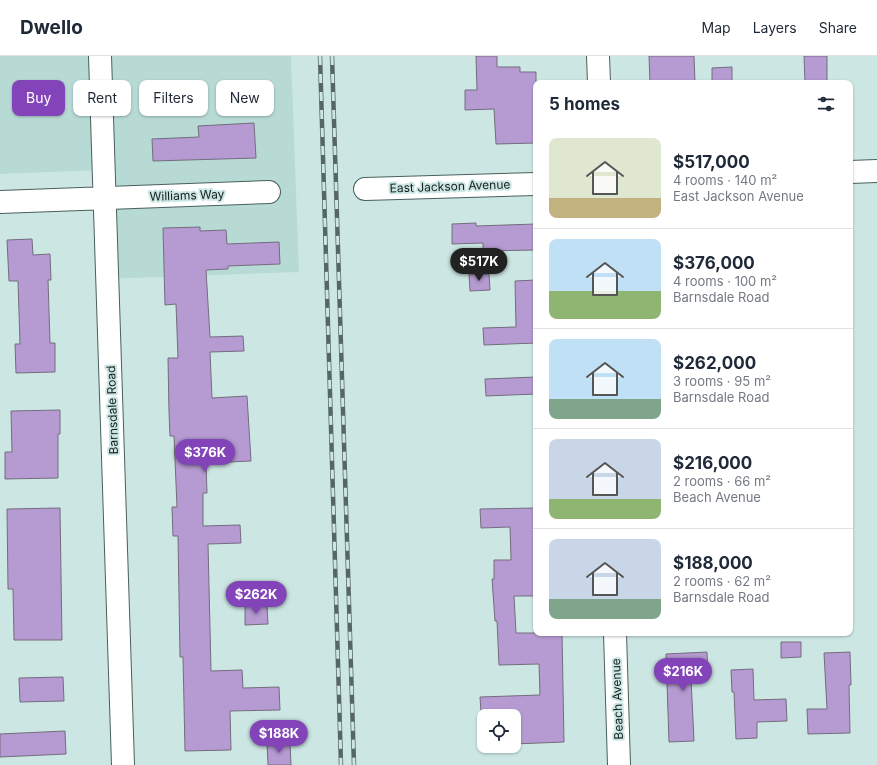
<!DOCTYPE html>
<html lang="en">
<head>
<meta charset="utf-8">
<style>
  body { margin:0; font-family:Inter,sans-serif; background:#f6f6f7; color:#1f2937; height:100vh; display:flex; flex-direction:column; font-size:15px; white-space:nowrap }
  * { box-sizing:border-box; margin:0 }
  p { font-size:13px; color:#747a83 }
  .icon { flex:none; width:22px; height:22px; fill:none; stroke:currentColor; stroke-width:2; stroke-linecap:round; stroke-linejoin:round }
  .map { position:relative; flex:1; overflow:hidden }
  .details { position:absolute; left:533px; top:24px; width:320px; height:556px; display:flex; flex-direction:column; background:#fff; border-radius:8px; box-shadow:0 1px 3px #0004 }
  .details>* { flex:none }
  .hud { position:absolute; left:12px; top:24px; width:380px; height:36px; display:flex; gap:8px }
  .controls { position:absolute; left:477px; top:653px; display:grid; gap:8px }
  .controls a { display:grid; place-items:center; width:44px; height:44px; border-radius:8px; background:#fff; box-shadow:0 1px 3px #0004; font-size:20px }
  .price { position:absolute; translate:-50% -34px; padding:0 9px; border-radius:14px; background:#8444b9; color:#fff; font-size:13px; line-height:26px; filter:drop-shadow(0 1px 2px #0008) }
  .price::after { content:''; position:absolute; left:50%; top:24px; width:12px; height:9px; margin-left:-6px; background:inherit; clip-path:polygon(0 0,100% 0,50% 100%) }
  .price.on { background:#222; color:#fff }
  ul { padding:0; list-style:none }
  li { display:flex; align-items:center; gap:12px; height:100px; padding:0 16px }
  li+li { border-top:1px solid #e0e1e3 }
  li span { display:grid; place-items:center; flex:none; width:112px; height:80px; border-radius:8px; color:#555 }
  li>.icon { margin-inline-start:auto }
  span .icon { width:48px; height:48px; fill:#fffc; stroke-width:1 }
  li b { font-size:17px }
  h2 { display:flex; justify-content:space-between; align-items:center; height:48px; padding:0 16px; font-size:17px }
  .tag { padding:0 14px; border-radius:8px; background:#fff; box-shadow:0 1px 3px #0004; font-size:14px; line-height:36px }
  .tag.on { background:#8444b9; color:#fff }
  header { display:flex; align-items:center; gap:24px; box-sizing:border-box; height:56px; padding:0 20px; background:#fff; border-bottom:1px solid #e0e1e3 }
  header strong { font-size:19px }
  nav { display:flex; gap:22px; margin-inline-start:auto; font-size:14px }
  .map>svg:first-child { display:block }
  .built { fill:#b7dad5 }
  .building { fill:#b59bd1; stroke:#746c7e }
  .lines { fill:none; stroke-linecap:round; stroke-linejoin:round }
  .minor-casing { stroke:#49605d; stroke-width:24 }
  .minor { stroke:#fff; stroke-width:22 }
  .rail-casing { stroke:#566664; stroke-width:4.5 }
  .rail { stroke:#cce7e3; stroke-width:3; stroke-dasharray:9; stroke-linecap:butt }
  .labels { text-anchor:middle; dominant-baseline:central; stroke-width:4; stroke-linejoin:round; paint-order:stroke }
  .street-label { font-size:12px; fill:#151f1d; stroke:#cce7e3 }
</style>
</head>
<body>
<header>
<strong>Dwello</strong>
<nav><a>Map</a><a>Layers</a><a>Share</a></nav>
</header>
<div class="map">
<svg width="877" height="709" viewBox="0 0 877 709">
  <rect width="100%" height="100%" fill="#cce7e3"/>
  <!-- built -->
  <path class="built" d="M0 0H291L299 216 105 223 101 114 0 118Z"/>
  <!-- building -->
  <path class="building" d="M476 0H497V11H520V16H536V87L496 88 494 53 465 54V34H477Z
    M649 0H694L695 26 650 27Z
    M804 0H827V26H805Z
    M732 11V27H712V12Z
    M254 67 256 102 153 105 152 83 199 81 198 70Z
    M476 167V170L536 168V194L483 195V187L452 188V168Z
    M200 171V175L226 174 227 188 279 186 280 208 228 210V213L206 214 210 281 243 280 244 295 210 296 212 342 247 340 251 405 206 407 207 437H203V470L240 469 241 487 208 488 211 615 242 614 243 632 279 631 280 654 230 655 231 694 185 695 183 601H180L178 480H173L172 451H177L174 380H170L169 356 168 302H178L176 248 165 249 163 172Z
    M32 183 33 199 50 198 51 224H48L50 287H55V316L16 317 15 288H20L18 225H9L7 184Z
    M469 218H489L490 234 470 235Z
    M536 224V287L484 289 483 272 516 271 515 225Z
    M536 321V338L486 340 485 323Z
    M60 354V378H58V422L5 423V396H12L11 355Z
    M60 452 62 584H14L13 533H8L7 453Z
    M536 452V540H514L516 577H562L564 686 514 688V655L481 656 480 641 540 639 539 608 499 609 497 565H495L492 523H494V504H511L510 471 481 472 480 453Z
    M267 549 268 568 245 569V550Z
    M781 586H801V601L781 602Z
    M707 596 708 621 691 622 694 685 669 686 666 598Z
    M850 596 851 629H849L850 677 808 678 807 653H827L824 597Z
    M753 613 754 644 786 643 787 665 757 666V682L736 683 734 636H732L731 614Z
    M63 621 64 645 20 646 19 622Z
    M65 675 66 698 0 701V678Z
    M290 686 291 709H268L267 687Z"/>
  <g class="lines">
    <defs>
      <path id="minor" d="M100 0 123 709
        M598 0 599 27
        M850 116 877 115
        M365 133 536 128
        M0 146 269 136
        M615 577 619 709"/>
    </defs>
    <!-- minor casing -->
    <use href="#minor" class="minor-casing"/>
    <!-- minor -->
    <use href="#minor" class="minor"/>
    <defs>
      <path id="rail" d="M320 0 341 709
        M332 0 354 709"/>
    </defs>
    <!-- rail casing -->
    <use href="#rail" class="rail-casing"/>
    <!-- rail -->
    <use href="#rail" class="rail"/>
  </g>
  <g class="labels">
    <!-- street labels -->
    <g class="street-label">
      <text transform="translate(450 130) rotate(-2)">East Jackson Avenue</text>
      <text transform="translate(187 139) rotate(-2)">Williams Way</text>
      <text transform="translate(112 354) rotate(-92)">Barnsdale Road</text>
      <text transform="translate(617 643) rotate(-92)">Beach Avenue</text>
    </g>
  </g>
</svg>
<div class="controls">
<a><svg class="icon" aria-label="locate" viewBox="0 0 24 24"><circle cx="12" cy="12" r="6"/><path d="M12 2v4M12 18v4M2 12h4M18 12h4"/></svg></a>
</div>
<b class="price on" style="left:479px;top:226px">$517K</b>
<b class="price" style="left:205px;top:417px">$376K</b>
<b class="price" style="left:256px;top:559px">$262K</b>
<b class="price" style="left:683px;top:636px">$216K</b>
<b class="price" style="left:279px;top:698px">$188K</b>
<div class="hud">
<a class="tag on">Buy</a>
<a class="tag">Rent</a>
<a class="tag">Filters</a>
<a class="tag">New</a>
</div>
<section class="details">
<h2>5 homes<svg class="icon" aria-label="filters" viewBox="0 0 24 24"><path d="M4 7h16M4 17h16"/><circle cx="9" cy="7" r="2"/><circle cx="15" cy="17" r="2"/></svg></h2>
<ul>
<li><span style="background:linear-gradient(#dfe7d0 75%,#c2b280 0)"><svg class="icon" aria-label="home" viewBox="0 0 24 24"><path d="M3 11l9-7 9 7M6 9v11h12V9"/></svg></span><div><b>$517,000</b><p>4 rooms · 140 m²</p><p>East Jackson Avenue</p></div></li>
<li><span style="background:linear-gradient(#bfe0f5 65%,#8fb573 0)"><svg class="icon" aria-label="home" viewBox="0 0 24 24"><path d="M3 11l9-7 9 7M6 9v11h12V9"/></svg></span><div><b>$376,000</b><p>4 rooms · 100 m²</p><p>Barnsdale Road</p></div></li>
<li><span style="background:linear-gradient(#bfe0f5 75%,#7fa58c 0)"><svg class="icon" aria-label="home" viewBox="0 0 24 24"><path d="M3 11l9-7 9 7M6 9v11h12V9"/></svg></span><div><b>$262,000</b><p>3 rooms · 95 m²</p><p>Barnsdale Road</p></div></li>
<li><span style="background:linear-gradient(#c9d6e8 75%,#8fb573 0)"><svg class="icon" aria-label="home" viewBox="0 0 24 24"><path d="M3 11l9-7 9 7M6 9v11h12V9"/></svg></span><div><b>$216,000</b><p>2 rooms · 66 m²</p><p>Beach Avenue</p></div></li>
<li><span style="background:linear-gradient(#c9d6e8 75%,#7fa58c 0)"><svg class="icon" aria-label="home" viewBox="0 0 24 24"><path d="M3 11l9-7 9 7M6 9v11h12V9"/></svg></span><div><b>$188,000</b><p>2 rooms · 62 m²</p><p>Barnsdale Road</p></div></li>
</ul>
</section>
</div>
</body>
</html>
